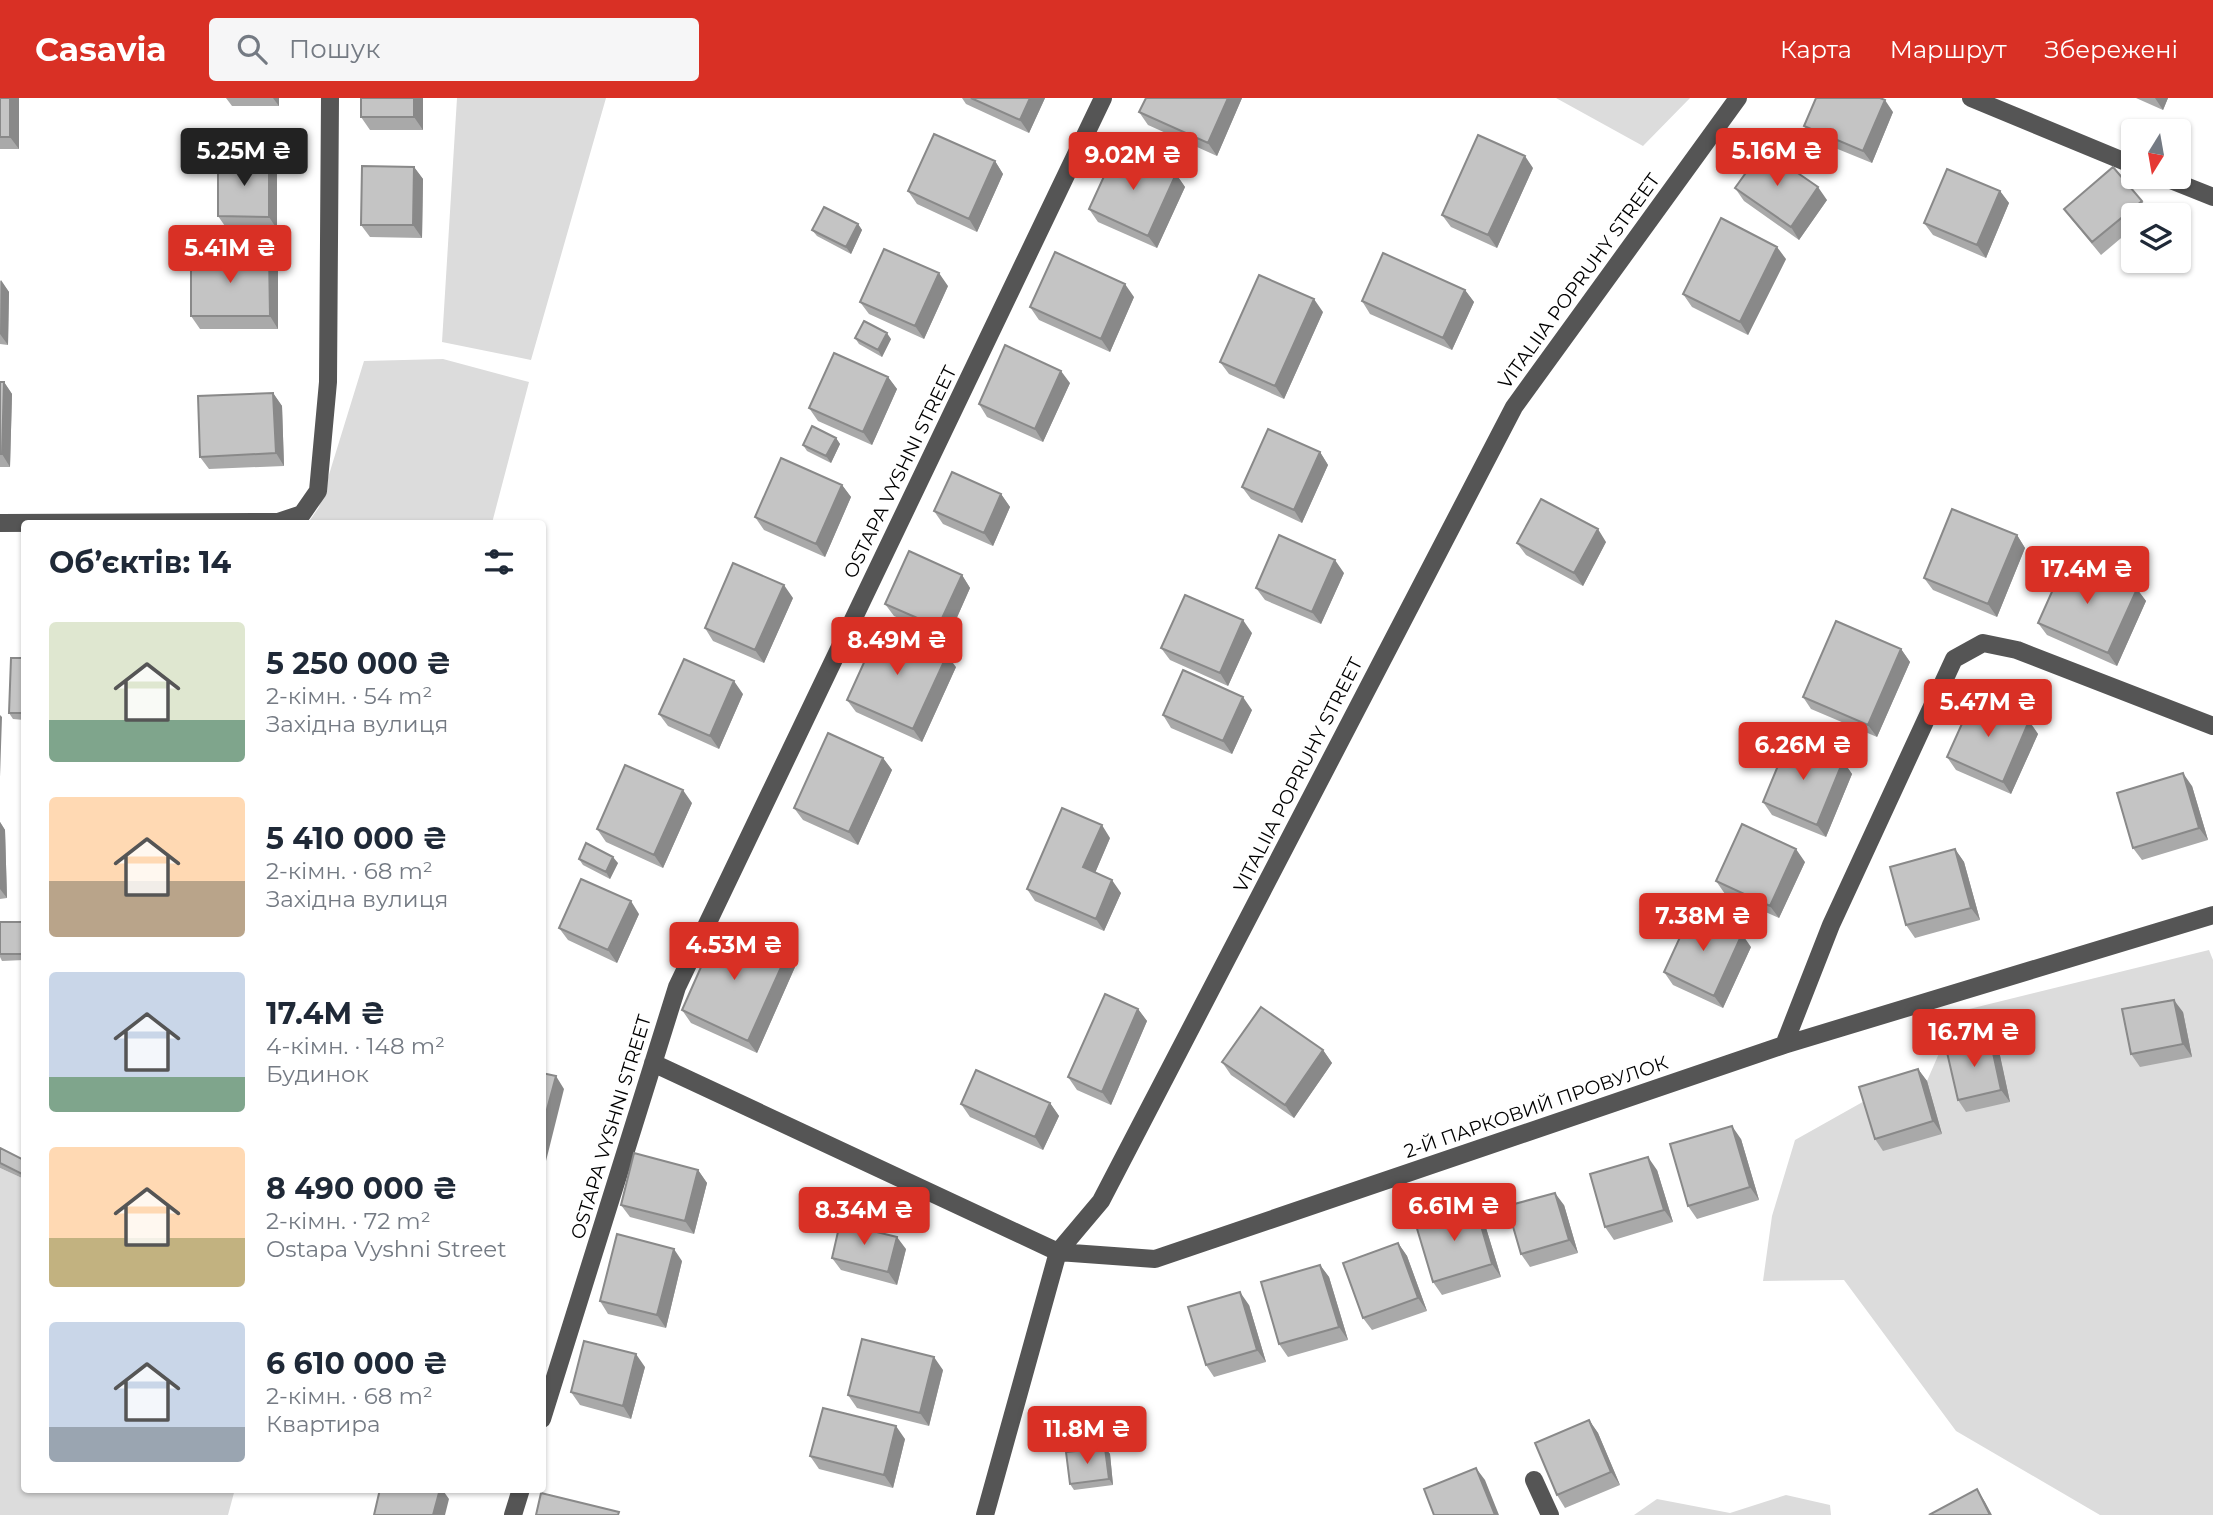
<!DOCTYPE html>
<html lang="uk">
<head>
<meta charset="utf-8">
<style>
  body { margin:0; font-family:Montserrat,sans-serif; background:#f6f6f7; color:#1f2937; height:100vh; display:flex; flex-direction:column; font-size:26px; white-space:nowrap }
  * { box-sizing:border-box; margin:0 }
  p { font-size:23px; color:#747a83 }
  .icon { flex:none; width:38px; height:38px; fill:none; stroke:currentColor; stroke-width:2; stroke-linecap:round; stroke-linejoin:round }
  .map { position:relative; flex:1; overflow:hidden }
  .drawer { position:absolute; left:21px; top:422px; width:525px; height:973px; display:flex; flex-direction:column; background:#fff; border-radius:7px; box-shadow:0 2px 5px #0004 }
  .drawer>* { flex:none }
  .needle { width:46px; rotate:191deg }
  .buttons { position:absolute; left:2121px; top:21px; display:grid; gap:14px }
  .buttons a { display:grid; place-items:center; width:70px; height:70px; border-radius:7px; background:#fff; box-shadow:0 2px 5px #0004; font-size:35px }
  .price { position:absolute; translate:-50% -60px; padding:0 16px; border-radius:7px; background:#d93025; color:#fff; font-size:23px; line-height:46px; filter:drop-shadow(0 2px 4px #0008) }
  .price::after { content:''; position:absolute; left:50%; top:42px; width:21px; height:16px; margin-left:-10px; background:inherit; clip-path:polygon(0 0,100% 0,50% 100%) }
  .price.selected { background:#222; color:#fff }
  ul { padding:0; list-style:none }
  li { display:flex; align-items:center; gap:21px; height:175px; padding:0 28px }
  li span { display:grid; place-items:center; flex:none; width:196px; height:140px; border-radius:7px; color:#555 }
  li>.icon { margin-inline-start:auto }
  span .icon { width:84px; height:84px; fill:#fffc; stroke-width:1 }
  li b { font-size:30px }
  h2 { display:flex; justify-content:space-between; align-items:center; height:84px; padding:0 28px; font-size:30px }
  header { display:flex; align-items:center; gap:42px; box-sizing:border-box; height:98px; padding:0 35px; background:#d93025; color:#fff }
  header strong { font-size:33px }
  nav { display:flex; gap:38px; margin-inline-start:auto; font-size:24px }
  .search { width:490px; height:63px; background:#f6f6f7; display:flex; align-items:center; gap:18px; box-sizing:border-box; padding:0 24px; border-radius:7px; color:#747a83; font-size:26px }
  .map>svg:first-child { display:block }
  .green { fill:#dcdcdc }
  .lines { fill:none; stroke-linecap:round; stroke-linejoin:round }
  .minor { stroke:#555; stroke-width:18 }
  .wall { fill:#a9a9a9 }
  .shaded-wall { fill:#898989 }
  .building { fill:#c4c4c4; stroke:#898989; stroke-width:2 }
  .labels { text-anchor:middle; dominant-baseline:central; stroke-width:7; stroke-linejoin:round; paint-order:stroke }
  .street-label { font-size:19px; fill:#000; stroke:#fff }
</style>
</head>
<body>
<header>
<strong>Casavia</strong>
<div class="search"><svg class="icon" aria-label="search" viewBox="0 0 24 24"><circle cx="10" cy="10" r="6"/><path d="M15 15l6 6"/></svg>Пошук</div>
<nav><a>Карта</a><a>Маршрут</a><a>Збережені</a></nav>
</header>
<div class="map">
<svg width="2213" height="1417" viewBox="0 0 2213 1417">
  <rect width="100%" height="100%" fill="#fff"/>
  <!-- green -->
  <path class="green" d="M457 0H606L531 262 442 244Z
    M1556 0H1690L1643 48Z
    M443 261 529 284 492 425H308L319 409 364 263Z
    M2209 852 2213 862V1417H2100L1956 1333 1844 1182 1763 1183 1772 1118 1795 1042 1868 1001 1927 983 1957 914Z
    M0 1070 24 1081V1391H235L228 1417H0Z
    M1786 1397 1830 1407 1831 1417H1634L1657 1401 1730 1415Z"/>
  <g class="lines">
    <!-- minor -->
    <path class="minor" d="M1971 0 2133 67
      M2163 79 2213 99
      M0 425 278 424 302 416 318 393 328 284 330 0
      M1784 947 1831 827 1954 561 1983 545 2017 552 2213 628
      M653 965 1058 1154 1155 1161 1784 947 2213 817
      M542 1321 677 889 1103 0
      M1534 1382 1550 1417
      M513 1417 521 1391
      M985 1417 1058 1154 1101 1103 1514 309 1738 0"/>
  </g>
  <!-- wall -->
  <path class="wall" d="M0 0H19V51H0Z
    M226 0H279V8H232Z
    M361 0H423V32H370L361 19Z
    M962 0H1045L1029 35 966 6Z
    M1146 0H1242L1217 58 1148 27 1139 14Z
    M2136 0H2168L2163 12Z
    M1893 14 1872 65 1813 41 1804 28Z
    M995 63 1003 76 977 134 917 106 908 93Z
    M414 69 423 81 422 140 370 139 361 127Z
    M1533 70 1497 150 1451 129 1442 117Z
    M277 74V131H227L218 118Z
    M1176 76 1185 89 1157 150 1098 124 1089 111Z
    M1735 90 1827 102 1799 142 1744 103Z
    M2000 93 2009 105 1986 160 1933 137 1924 125Z
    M2142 103 2150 115 2148 117H2133V130L2101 157 2073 123 2064 111Z
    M858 126 862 132 851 156 817 138 812 132Z
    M269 155 278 168V231H200L191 218Z
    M1786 161 1748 237 1692 209 1683 196Z
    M0 182 9 194 8 247 0 246Z
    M948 188 924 241 869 216 860 204Z
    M1465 192 1474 204 1452 252 1370 216 1362 203Z
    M1134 199 1110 254 1039 222 1030 209Z
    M1323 214 1284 301 1229 276 1220 264Z
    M855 240 891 241 882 259 859 246Z
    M888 279 897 291 872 347 818 323 809 310Z
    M0 284H4L12 296 10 369H0Z
    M1070 285 1043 344 987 319 979 306Z
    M273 295 282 308 284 368 209 371 200 359Z
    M836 340 840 346 831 365 807 353 803 347Z
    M1320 354 1328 367 1302 425 1251 401 1242 389Z
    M842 387 851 399 825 459 764 432 755 419Z
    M1001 396 1010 409 993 448 943 426 934 413Z
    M2017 437 2025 450 1997 519 1933 492 1924 480Z
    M1606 444 1583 488 1526 457 1517 445Z
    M1344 475 1321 526 1265 502 1256 490Z
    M962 477 970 490 947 542 894 518 885 506Z
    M2137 491 2146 503 2117 568 2047 537 2038 525Z
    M793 500 764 565 713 543 705 530Z
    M1252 535 1228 588 1170 562 1161 550Z
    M1901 551 1910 564 1877 639 1811 611 1803 599Z
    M24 560V622L13 621 9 615Z
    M956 569 922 644 856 614 847 602Z
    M743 596 719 651 668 628 659 616Z
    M1252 612 1232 656 1171 630 1163 617Z
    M2029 623 2038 636 2011 696 1956 672 1947 659Z
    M883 660 892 672 858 747 803 722 794 710Z
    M1843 663 1852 676 1826 739 1772 717 1763 704Z
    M2192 688 2208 742 2142 762 2133 750Z
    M692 705 663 770 606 744 597 731Z
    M0 724 5 732 7 800 0 801Z
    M1110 740 1095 775 1121 795 1104 833 1035 803 1027 791Z
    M1955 751 1964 764 1980 822 1915 840 1906 827Z
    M579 761 618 765 610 781 583 767Z
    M1805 764 1779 820 1725 796 1716 783Z
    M639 816 617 865 568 842 559 830Z
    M0 824H24V862L2 863 0 859Z
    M1751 849 1723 910 1673 887 1664 874Z
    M787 856 795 869 757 955 691 925 682 912Z
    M1138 911 1147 923 1111 1007 1077 992 1068 979Z
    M2183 914 2192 959 2140 969 2131 956Z
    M1323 952 1332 965 1294 1020 1231 977 1222 964Z
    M1999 953 2010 1004 1966 1014 1958 1002Z
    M1918 971 1927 983 1942 1036 1883 1053 1875 1041Z
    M1050 1005 1059 1018 1043 1052 970 1019 961 1006Z
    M1741 1041 1759 1102 1697 1121 1688 1108Z
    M0 1050 24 1062V1081L0 1070Z
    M698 1072 707 1085 694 1136 630 1119 621 1107Z
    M1657 1072 1673 1124 1614 1142 1605 1129Z
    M1475 1107 1483 1120 1501 1179 1442 1197 1433 1184Z
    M1564 1107 1578 1155 1530 1169 1521 1156Z
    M1398 1145 1407 1158 1427 1213 1372 1232 1363 1220Z
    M906 1151 897 1187 841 1172 832 1160Z
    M682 1163 666 1230 608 1216 600 1203Z
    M1320 1167 1329 1179 1348 1242 1288 1259 1279 1246Z
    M1249 1207 1266 1264 1214 1279 1206 1267Z
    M645 1269 631 1321 580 1307 571 1294Z
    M943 1272 929 1328 857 1310 848 1297Z
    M1589 1322 1598 1335 1620 1387 1565 1410 1557 1397Z
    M905 1341 893 1390 819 1371 810 1358Z
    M1105 1350 1110 1356 1113 1387 1074 1392 1070 1386Z"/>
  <!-- shaded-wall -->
  <path class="shaded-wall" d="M10 0H19V51L10 39Z
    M273 0H279V8Z
    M414 0H423V32L414 19Z
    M1030 0H1045L1029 35 1020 22Z
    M1228 0H1242L1217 58 1208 45Z
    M2155 0H2168L2163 12Z
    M1885 2 1893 14 1872 65 1863 53Z
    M1525 58 1533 70 1497 150 1488 137Z
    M269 61 277 74V131L269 119Z
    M995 63 1003 76 977 134 969 121Z
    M414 69 423 81 422 140 413 127Z
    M1176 76 1185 89 1157 150 1148 138Z
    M1818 89 1827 102 1799 142 1791 129Z
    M2000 93 2009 105 1986 160 1977 147Z
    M858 126 862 132 851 156 846 149Z
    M1777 149 1786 161 1748 237 1740 224Z
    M269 155 278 168V231L270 218Z
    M939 175 948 188 924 241 915 228Z
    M1 182 9 194 8 247 0 236Z
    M1125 186 1134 199 1110 254 1101 241Z
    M1465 192 1474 204 1452 252 1443 240Z
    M1314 201 1323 214 1284 301 1275 288Z
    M887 235 891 241 882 259 878 252Z
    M1061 273 1070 285 1043 344 1035 331Z
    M888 279 897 291 872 347 863 334Z
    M4 284 12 296 10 369 2 356Z
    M273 295 282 308 284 368 276 355Z
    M836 340 840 346 831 365 826 358Z
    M1320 354 1328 367 1302 425 1294 412Z
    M842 387 851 399 825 459 816 446Z
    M1001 396 1010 409 993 448 984 435Z
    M1598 431 1606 444 1583 488 1574 475Z
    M2017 437 2025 450 1997 519 1988 506Z
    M1335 462 1344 475 1321 526 1312 514Z
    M962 477 970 490 947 542 938 529Z
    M784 487 793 500 764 565 755 552Z
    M2137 491 2146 503 2117 568 2108 555Z
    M1243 522 1252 535 1228 588 1220 575Z
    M1901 551 1910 564 1877 639 1868 627Z
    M947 557 956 569 922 644 913 631Z
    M734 583 743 596 719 651 710 638Z
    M1243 599 1252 612 1232 656 1223 643Z
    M0 617 2 619 0 679Z
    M2029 623 2038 636 2011 696 2003 684Z
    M883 660 892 672 858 747 849 734Z
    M1843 663 1852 676 1826 739 1817 727Z
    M2183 675 2192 688 2208 742 2199 730Z
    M683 692 692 705 663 770 654 757Z
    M0 724 5 732 7 800 0 791Z
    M1102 727 1110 740 1092 782 1083 769Z
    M1796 751 1805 764 1779 820 1770 808Z
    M1955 751 1964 764 1980 822 1971 810Z
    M613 759 618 765 610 781 606 774Z
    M1112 782 1121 795 1104 833 1096 821Z
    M631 803 639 816 617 865 608 852Z
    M1742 836 1751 849 1723 910 1714 898Z
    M787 856 795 869 757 955 748 943Z
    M2174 902 2183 914 2192 959 2183 946Z
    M1138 911 1147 923 1111 1007 1102 994Z
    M1990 941 1999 953 2010 1004 2001 992Z
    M1323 952 1332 965 1294 1020 1285 1007Z
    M1918 971 1927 983 1942 1036 1933 1023Z
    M556 978 564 991 546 1063 542 1058V1030Z
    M1050 1005 1059 1018 1043 1052 1035 1039Z
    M1732 1028 1741 1041 1759 1102 1750 1089Z
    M1648 1059 1657 1072 1673 1124 1664 1112Z
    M698 1072 707 1085 694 1136 685 1123Z
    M1555 1095 1564 1107 1578 1155 1569 1142Z
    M1475 1107 1483 1120 1501 1179 1492 1166Z
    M897 1139 906 1151 897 1187 888 1174Z
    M1398 1145 1407 1158 1427 1213 1418 1200Z
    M674 1151 682 1163 666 1230 657 1217Z
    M1320 1167 1329 1179 1348 1242 1339 1229Z
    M1240 1194 1249 1207 1266 1264 1257 1252Z
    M636 1256 645 1269 631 1321 623 1308Z
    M934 1259 943 1272 929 1328 920 1315Z
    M1589 1322 1598 1335 1620 1387 1611 1374Z
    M896 1328 905 1341 893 1390 884 1377Z
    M1105 1350 1110 1356 1113 1387 1109 1381Z
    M1476 1370 1485 1382 1499 1417H1495Z
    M440 1391H442L449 1401 445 1417H433Z
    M1977 1391 1985 1404 1992 1417H1990Z"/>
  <!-- building -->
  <path class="building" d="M0 0H10V39H0Z
    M361 0H414V19H361Z
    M971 0H1030L1020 22Z
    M1146 0H1228L1208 45 1139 14Z
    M1816 0H1880L1885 2 1863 53 1804 28Z
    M934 36 995 63 969 121 908 93Z
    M1478 37 1525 58 1488 137 1442 117Z
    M1117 50 1176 76 1148 138 1089 111Z
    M1763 51 1818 89 1791 129 1735 90Z
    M218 61H269V119L218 118Z
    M362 68 414 69 413 127H361Z
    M2113 69 2142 103 2092 144 2064 111Z
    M1947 71 2000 93 1977 147 1924 125Z
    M824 109 858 126 846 149 812 132Z
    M1721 120 1777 149 1740 224 1683 196Z
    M884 151 939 175 915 228 860 204Z
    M1055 154 1125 186 1101 241 1030 209Z
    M191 155H269L270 218H191Z
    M1383 155 1465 192 1443 240 1362 203Z
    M1259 177 1314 201 1275 288 1220 264Z
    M864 223 887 235 878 252 855 240Z
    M1005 247 1061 273 1035 331 979 306Z
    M834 255 888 279 863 334 809 310Z
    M0 284H4L2 356H0Z
    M273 295 276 355 200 359 198 298Z
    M812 328 836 340 826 358 803 347Z
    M1268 331 1320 354 1294 412 1242 389Z
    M781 360 842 387 816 446 755 419Z
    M952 374 1001 396 984 435 934 413Z
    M1541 401 1598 431 1574 475 1517 445Z
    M1952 411 2017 437 1988 506 1924 480Z
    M1279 437 1335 462 1312 514 1256 490Z
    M909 453 962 477 938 529 885 506Z
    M2067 460 2137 491 2108 555 2038 525Z
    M733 465 784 487 755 552 705 530Z
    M1185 497 1243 522 1220 575 1161 550Z
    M1836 523 1901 551 1868 627 1803 599Z
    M881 527 947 557 913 631 847 602Z
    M11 560H24V615H9Z
    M684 561 734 583 710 638 659 616Z
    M1183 572 1243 599 1223 643 1163 617Z
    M1974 599 2029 623 2003 684 1947 659Z
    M828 635 883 660 849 734 794 710Z
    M1789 641 1843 663 1817 727 1763 704Z
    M625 667 683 692 654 757 597 731Z
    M2183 675 2199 730 2133 750 2117 695Z
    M1062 710 1102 727 1083 769 1112 782 1096 821 1027 791Z
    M1742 726 1796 751 1770 808 1716 783Z
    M586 745 613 759 606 774 579 761Z
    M1955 751 1971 810 1906 827 1890 769Z
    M581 781 631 803 608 852 559 830Z
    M1692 813 1742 836 1714 898 1664 874Z
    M0 824H24V856H0Z
    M720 826 787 856 748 943 682 912Z
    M1105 896 1138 911 1102 994 1068 979Z
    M2174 902 2183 946 2131 956 2122 911Z
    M1261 909 1323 952 1285 1007 1222 964Z
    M1990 941 2001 992 1958 1002 1946 950Z
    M1918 971 1933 1023 1875 1041 1859 989Z
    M976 972 1050 1005 1035 1039 961 1006Z
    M542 975 556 978 542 1030Z
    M1732 1028 1750 1089 1688 1108 1670 1046Z
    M0 1050 24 1062V1077L0 1065Z
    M634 1055 698 1072 685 1123 621 1107Z
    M1648 1059 1664 1112 1605 1129 1590 1076Z
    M1555 1095 1569 1142 1521 1156 1507 1108Z
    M1475 1107 1492 1166 1433 1184 1415 1124Z
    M840 1125 897 1139 888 1174 832 1160Z
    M617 1136 674 1151 657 1217 600 1203Z
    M1398 1145 1418 1200 1363 1220 1343 1165Z
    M1320 1167 1339 1229 1279 1246 1261 1184Z
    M1240 1194 1257 1252 1206 1267 1188 1209Z
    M862 1241 934 1259 920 1315 848 1297Z
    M584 1243 636 1256 623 1308 571 1294Z
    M823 1310 896 1328 884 1377 810 1358Z
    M1589 1322 1611 1374 1557 1397 1535 1345Z
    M1105 1350 1109 1381 1070 1386 1066 1354Z
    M1476 1370 1495 1417H1434L1424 1391Z
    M380 1391H440L433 1417H374Z
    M1977 1391 1990 1417H1929Z
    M541 1395 619 1414 618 1417H536Z"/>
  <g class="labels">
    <!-- street labels -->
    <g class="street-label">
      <text transform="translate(1579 183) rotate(-54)">VITALIIA POPRUHY STREET</text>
      <text transform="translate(900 374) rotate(-64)">OSTAPA VYSHNI STREET</text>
      <text transform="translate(1298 677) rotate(-63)">VITALIIA POPRUHY STREET</text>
      <text transform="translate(1536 1009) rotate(-19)">2-Й ПАРКОВИЙ ПРОВУЛОК</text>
      <text transform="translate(611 1029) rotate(-73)">OSTAPA VYSHNI STREET</text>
    </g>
  </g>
</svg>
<div class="buttons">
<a><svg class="needle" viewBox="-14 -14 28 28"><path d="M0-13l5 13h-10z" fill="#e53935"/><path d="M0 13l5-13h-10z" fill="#747a83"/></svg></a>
<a><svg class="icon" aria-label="layers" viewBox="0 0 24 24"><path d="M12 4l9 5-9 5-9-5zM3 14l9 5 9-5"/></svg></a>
</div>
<b class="price selected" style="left:244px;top:90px">5.25M ₴</b>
<b class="price" style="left:1777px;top:90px">5.16M ₴</b>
<b class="price" style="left:1133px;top:94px">9.02M ₴</b>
<b class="price" style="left:230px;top:187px">5.41M ₴</b>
<b class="price" style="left:2087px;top:508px">17.4M ₴</b>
<b class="price" style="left:897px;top:579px">8.49M ₴</b>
<b class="price" style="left:1988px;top:641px">5.47M ₴</b>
<b class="price" style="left:1803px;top:684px">6.26M ₴</b>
<b class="price" style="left:1703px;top:855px">7.38M ₴</b>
<b class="price" style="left:734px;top:884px">4.53M ₴</b>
<b class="price" style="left:1974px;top:971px">16.7M ₴</b>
<b class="price" style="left:1454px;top:1145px">6.61M ₴</b>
<b class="price" style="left:864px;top:1149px">8.34M ₴</b>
<b class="price" style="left:1087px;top:1368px">11.8M ₴</b>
<section class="drawer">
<h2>Об’єктів: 14<svg class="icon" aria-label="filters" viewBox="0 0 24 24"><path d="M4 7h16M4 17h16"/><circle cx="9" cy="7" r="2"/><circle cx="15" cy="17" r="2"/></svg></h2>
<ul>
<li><span style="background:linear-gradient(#dfe7d0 70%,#7fa58c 0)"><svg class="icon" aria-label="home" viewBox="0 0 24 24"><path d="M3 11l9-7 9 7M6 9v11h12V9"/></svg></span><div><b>5 250 000 ₴</b><p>2-кімн. · 54 m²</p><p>Західна вулиця</p></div></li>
<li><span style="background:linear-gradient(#ffd9b3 60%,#b9a48a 0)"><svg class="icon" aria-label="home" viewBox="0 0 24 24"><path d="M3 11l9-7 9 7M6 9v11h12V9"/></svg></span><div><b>5 410 000 ₴</b><p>2-кімн. · 68 m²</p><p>Західна вулиця</p></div></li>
<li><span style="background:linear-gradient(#c9d6e8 75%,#7fa58c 0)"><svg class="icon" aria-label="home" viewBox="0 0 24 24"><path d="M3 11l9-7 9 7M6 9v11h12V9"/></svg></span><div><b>17.4M ₴</b><p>4-кімн. · 148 m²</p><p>Будинок</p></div></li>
<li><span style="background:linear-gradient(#ffd9b3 65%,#c2b280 0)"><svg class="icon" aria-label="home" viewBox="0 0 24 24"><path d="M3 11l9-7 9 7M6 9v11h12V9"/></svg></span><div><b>8 490 000 ₴</b><p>2-кімн. · 72 m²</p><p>Ostapa Vyshni Street</p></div></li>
<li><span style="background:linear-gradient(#c9d6e8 75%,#9aa5b1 0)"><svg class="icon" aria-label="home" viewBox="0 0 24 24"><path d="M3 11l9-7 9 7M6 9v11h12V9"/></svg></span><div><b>6 610 000 ₴</b><p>2-кімн. · 68 m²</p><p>Квартира</p></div></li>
</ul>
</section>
</div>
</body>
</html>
